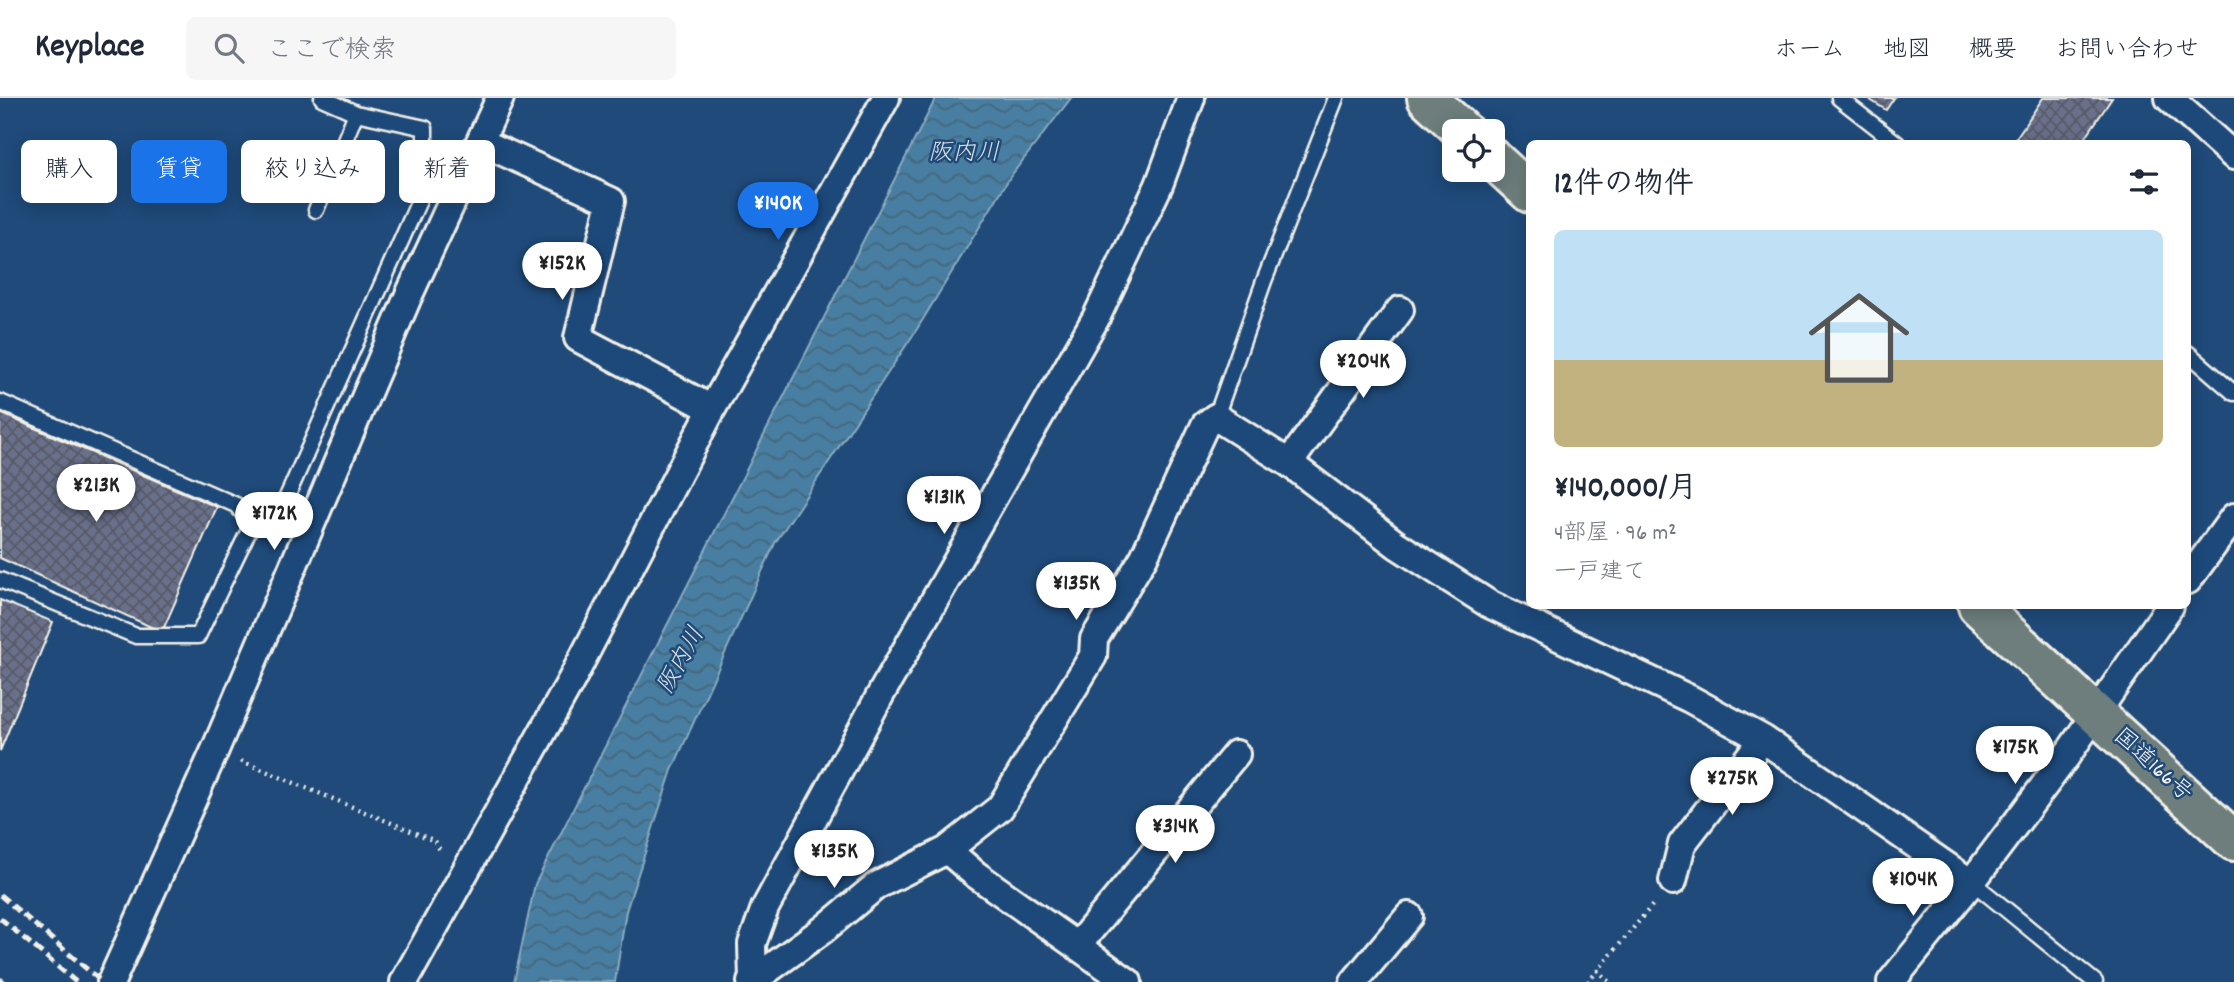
<!DOCTYPE html>
<html lang="ja">
<head>
<meta charset="utf-8">
<style>
  body { margin:0; font-family:Dekko,"Klee One",sans-serif; background:#f6f6f7; color:#1f2937; height:100vh; display:flex; flex-direction:column; font-size:26px; white-space:nowrap }
  * { box-sizing:border-box; margin:0 }
  p { font-size:23px; color:#747a83 }
  .icon { flex:none; width:38px; height:38px; fill:none; stroke:currentColor; stroke-width:2; stroke-linecap:round; stroke-linejoin:round }
  .map { position:relative; flex:1; overflow:hidden }
  .drawer { position:absolute; left:1526px; top:42px; width:665px; height:469px; display:flex; flex-direction:column; background:#fff; border-radius:10px; box-shadow:0 4px 18px #0003 }
  .drawer>* { flex:none }
  .banner { position:absolute; left:21px; top:42px; width:665px; height:63px; display:flex; gap:14px }
  .tools { position:absolute; left:1442px; top:21px; display:grid; gap:14px }
  .tools a { display:grid; place-items:center; width:63px; height:63px; border-radius:10px; background:#fff; box-shadow:0 4px 18px #0003; font-size:35px }
  .price { position:absolute; translate:-50% -60px; padding:0 16px; border-radius:24px; background:#fff; color:#222; font-size:23px; line-height:46px; filter:drop-shadow(0 2px 4px #0008) }
  .price::after { content:''; position:absolute; left:50%; top:42px; width:21px; height:16px; margin-left:-10px; background:inherit; clip-path:polygon(0 0,100% 0,50% 100%) }
  .price.current { background:#1a73e8; color:#fff }
  ul { padding:0; list-style:none }
  li { display:grid; align-content:center; gap:14px; height:371px; padding:0 28px }
  li+li { border-top:2px solid #e0e1e3 }
  li span { display:grid; place-items:center; height:217px; border-radius:10px; color:#555 }
  li>.icon { margin-inline-start:auto }
  span .icon { width:126px; height:126px; fill:#fffc; stroke-width:1 }
  li b { font-size:30px }
  h2 { display:flex; justify-content:space-between; align-items:center; height:84px; padding:0 28px; font-size:30px }
  .pill { padding:0 24px; border-radius:10px; background:#fff; box-shadow:0 4px 18px #0003; font-size:24px; line-height:63px }
  .pill.current { background:#1a73e8; color:#fff }
  header { display:flex; align-items:center; gap:42px; box-sizing:border-box; height:98px; padding:0 35px; background:#fff; border-bottom:2px solid #e0e1e3 }
  header strong { font-size:33px }
  nav { display:flex; gap:38px; margin-inline-start:auto; font-size:24px }
  .search { width:490px; height:63px; background:#f6f6f7; display:flex; align-items:center; gap:18px; box-sizing:border-box; padding:0 24px; border-radius:10px; color:#747a83; font-size:26px }
  .map>svg:first-child { display:block }
  .water { fill:url(#water-waves); stroke:#8cacbe; stroke-width:2 }
  .building { fill:url(#building-cross-hatch); stroke:#f4f1e8; stroke-width:2 }
  .lines { fill:none; stroke-linecap:round; stroke-linejoin:round }
  .service-casing { stroke:#f4f1e8; stroke-width:19 }
  .minor-casing { stroke:#f4f1e8; stroke-width:32 }
  .trunk-casing { stroke:#f4f1e8; stroke-width:44 }
  .path { stroke:#f4f1e8; stroke-width:4.5; stroke-dasharray:2 5; stroke-linecap:butt }
  .service { stroke:#1f4a7a; stroke-width:14 }
  .minor { stroke:#1f4a7a; stroke-width:26 }
  .trunk { stroke:#6d7e7c; stroke-width:38 }
  .rail { stroke:#f4f1e8; stroke-width:5; stroke-dasharray:10 5; stroke-linecap:butt }
  .labels { text-anchor:middle; dominant-baseline:central; stroke-width:5; stroke-linejoin:round; paint-order:stroke }
  .street-label { font-size:23px; fill:#f4f1e8; stroke:#1f4a7a }
  .water-label { font-size:24px; font-style:italic; fill:#dae0de; stroke:#1f4a7a }
</style>
</head>
<body>
<header>
<strong>Keyplace</strong>
<div class="search"><svg class="icon" aria-label="search" viewBox="0 0 24 24"><circle cx="10" cy="10" r="6"/><path d="M15 15l6 6"/></svg>ここで検索</div>
<nav><a>ホーム</a><a>地図</a><a>概要</a><a>お問い合わせ</a></nav>
</header>
<div class="map">
<svg width="2234" height="884" viewBox="0 0 2234 884">
  <defs>
    <pattern id="water-waves" width="16" height="10" patternUnits="userSpaceOnUse" patternTransform="scale(1.75)"><rect width="16" height="10" fill="#467ea2"/><path d="M0 5q4-4 8 0t8 0" fill="none" stroke="#476679"/></pattern>
    <pattern id="building-cross-hatch" width="8" height="8" patternUnits="userSpaceOnUse" patternTransform="scale(1.75)"><rect width="8" height="8" fill="#686f8b"/><path d="M0 0l8 8M0 8l8-8" fill="none" stroke="#575a65"/></pattern>
  </defs>
  <rect width="100%" height="100%" fill="#1f4a7a"/>
  <filter id="ink" filterUnits="userSpaceOnUse"><feTurbulence type="fractalNoise" baseFrequency=".0143" numOctaves="2"/><feDisplacementMap in="SourceGraphic" scale="14" xChannelSelector="R" yChannelSelector="G"/><feConvolveMatrix kernelMatrix="1 2 1 2 8 2 1 2 1" color-interpolation-filters="sRGB"/></filter>
  <g filter="url(#ink)">
    <!-- water -->
    <path class="water" d="M936 0H1071L1010 79 917 231 775 445 672 672 626 813 615 884H514L535 786Z"/>
    <!-- building -->
    <path class="building" d="M1867 0H1894L1886 12Z
      M2043 0H2112L2081 46H2012Z
      M0 315 217 409 162 534 0 460Z
      M0 502 53 524 0 653Z"/>
    <g class="lines">
      <defs>
        <path id="service" d="M1839 0 1898 46
          M316 112 356 15
          M2188 255 2234 295
          M0 304 236 407 252 426 198 538H136L0 482
          M1216 319 1264 183 1336 0
          M252 426 282 410 418 105 425 73V30L356 15 322 0
          M1971 785 1982 792 2095 884"/>
        <path id="minor" d="M2169 0 2234 58
          M481 44 611 103 578 240 712 311
          M1289 365 1400 212
          M2188 482 2234 419
          M947 752 975 776 1128 884
          M1673 783 1682 746 1763 641
          M1077 848 1236 656
          M753 883 752 846 765 810 882 594 1096 220 1159 87 1191 0
          M111 884 215 652 408 199 500 0
          M404 884 572 581 712 311 886 0
          M751 884 824 831 876 788 947 752 1000 710 1093 558 1094 541 1144 459 1205 327 1216 319 1289 365 1397 447 1489 506 1690 601 1763 641 1971 785
          M1354 884 1409 818
          M1891 884 1971 785 2065 660 2170 508"/>
        <path id="trunk" d="M1427 0 1463 33
          M1493 61 1530 95
          M1978 508 2234 743"/>
      </defs>
      <!-- service casing -->
      <use href="#service" class="service-casing"/>
      <!-- minor casing -->
      <use href="#minor" class="minor-casing"/>
      <!-- trunk casing -->
      <use href="#trunk" class="trunk-casing"/>
      <!-- path -->
      <path class="path" d="M241 663 435 743 441 754
        M1597 872 1609 884
        M1588 884 1655 804"/>
      <!-- service -->
      <use href="#service" class="service"/>
      <!-- minor -->
      <use href="#minor" class="minor"/>
      <!-- trunk -->
      <use href="#trunk" class="trunk"/>
      <!-- rail -->
      <path class="rail" d="M0 797 102 884
        M0 820 76 884
        M0 881 4 884"/>
    </g>
  </g>
  <g class="labels">
    <!-- street labels -->
    <g class="street-label">
      <text transform="translate(2152 668) rotate(42)">国道166号</text>
    </g>
    <!-- water labels -->
    <g class="water-label">
      <text x="964" y="56">阪内川</text>
      <text transform="translate(682 563) rotate(-61)">阪内川</text>
    </g>
  </g>
</svg>
<div class="tools">
<a><svg class="icon" aria-label="locate" viewBox="0 0 24 24"><circle cx="12" cy="12" r="6"/><path d="M12 2v4M12 18v4M2 12h4M18 12h4"/></svg></a>
</div>
<b class="price current" style="left:778px;top:144px">¥140K</b>
<b class="price" style="left:562px;top:204px">¥152K</b>
<b class="price" style="left:1363px;top:302px">¥204K</b>
<b class="price" style="left:96px;top:426px">¥213K</b>
<b class="price" style="left:944px;top:438px">¥131K</b>
<b class="price" style="left:274px;top:454px">¥172K</b>
<b class="price" style="left:1076px;top:524px">¥135K</b>
<b class="price" style="left:2015px;top:688px">¥175K</b>
<b class="price" style="left:1732px;top:719px">¥275K</b>
<b class="price" style="left:1175px;top:767px">¥314K</b>
<b class="price" style="left:834px;top:792px">¥135K</b>
<b class="price" style="left:1913px;top:820px">¥104K</b>
<div class="banner">
<a class="pill">購入</a>
<a class="pill current">賃貸</a>
<a class="pill">絞り込み</a>
<a class="pill">新着</a>
</div>
<section class="drawer">
<h2>12件の物件<svg class="icon" aria-label="filters" viewBox="0 0 24 24"><path d="M4 7h16M4 17h16"/><circle cx="9" cy="7" r="2"/><circle cx="15" cy="17" r="2"/></svg></h2>
<ul>
<li><span style="background:linear-gradient(#bfe0f5 60%,#c2b280 0)"><svg class="icon" aria-label="home" viewBox="0 0 24 24"><path d="M3 11l9-7 9 7M6 9v11h12V9"/></svg></span><div><b>¥140,000/月</b><p>4部屋 · 96 m²</p><p>一戸建て</p></div></li>
</ul>
</section>
</div>
</body>
</html>
